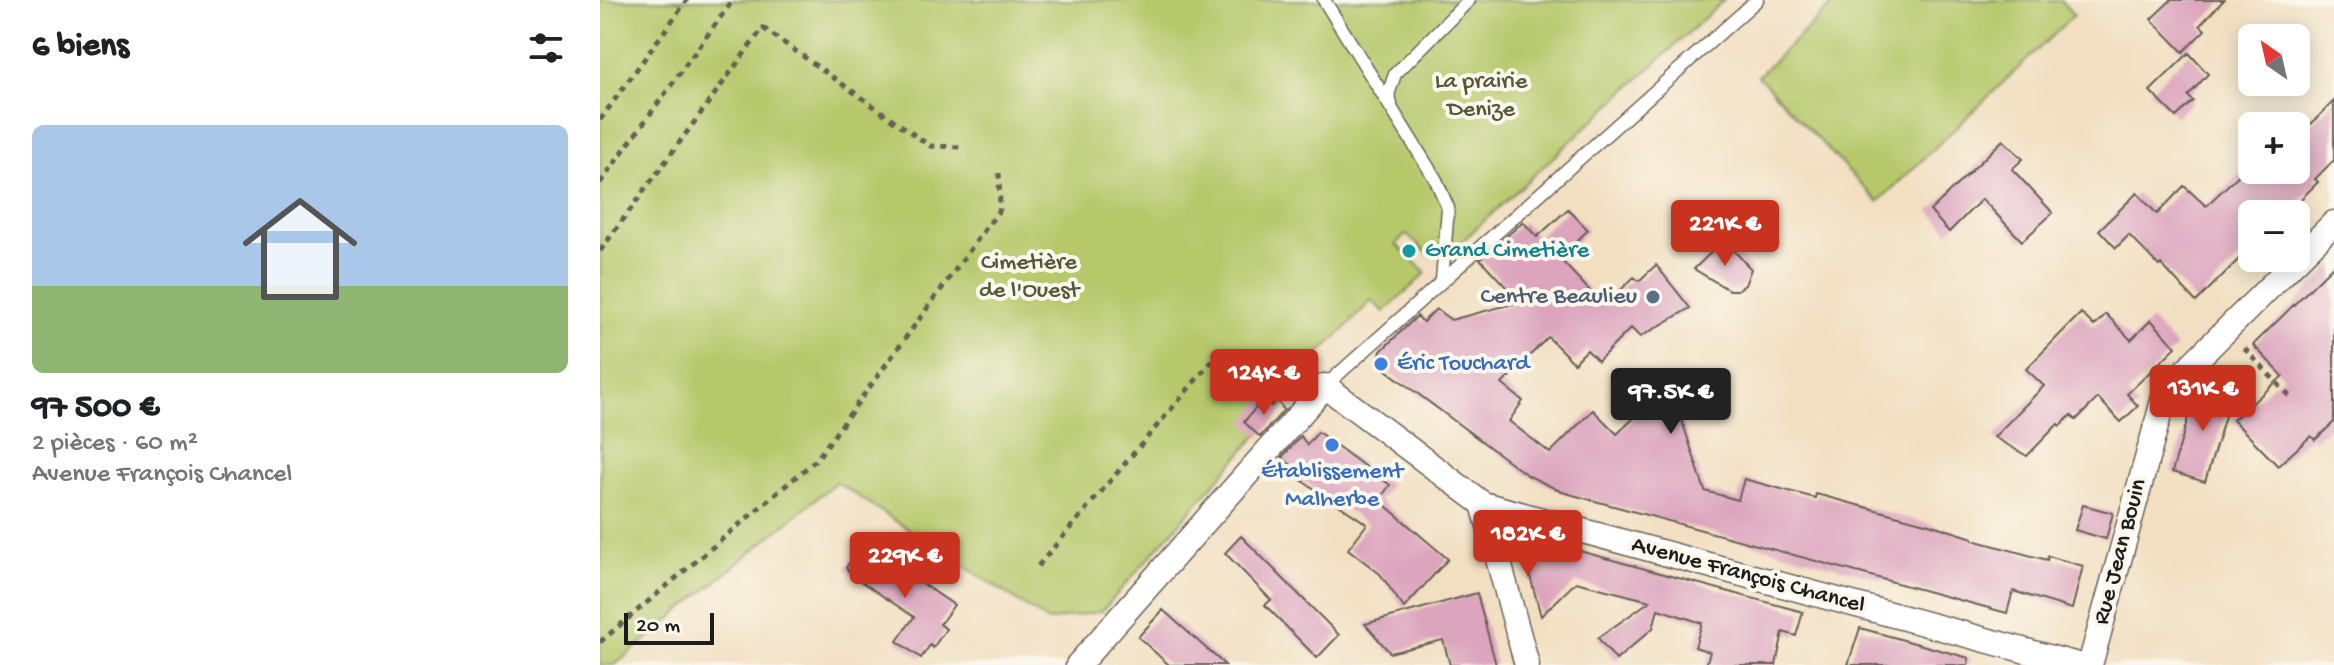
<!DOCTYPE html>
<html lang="fr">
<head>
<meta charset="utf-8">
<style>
  body { margin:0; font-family:"Gochi Hand",sans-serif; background:#f2f2f2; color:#202124; height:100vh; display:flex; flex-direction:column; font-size:30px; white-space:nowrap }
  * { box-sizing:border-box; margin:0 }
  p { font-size:26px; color:#757577 }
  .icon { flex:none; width:44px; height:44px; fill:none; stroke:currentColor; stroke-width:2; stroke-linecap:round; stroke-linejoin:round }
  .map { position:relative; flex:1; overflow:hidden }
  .panel { display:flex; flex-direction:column; background:#fff; width:600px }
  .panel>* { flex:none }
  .needle { width:52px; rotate:326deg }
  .fabs { position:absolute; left:1638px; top:24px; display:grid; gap:16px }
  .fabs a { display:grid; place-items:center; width:72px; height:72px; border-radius:12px; background:#fff; box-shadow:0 4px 20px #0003; font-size:40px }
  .scale { position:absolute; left:24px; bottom:20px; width:90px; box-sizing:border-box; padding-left:8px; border:4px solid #1c1c1c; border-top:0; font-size:22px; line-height:28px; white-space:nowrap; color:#1c1c1c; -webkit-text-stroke:6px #fbf7ec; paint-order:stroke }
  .price { position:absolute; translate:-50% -68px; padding:0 18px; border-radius:8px; background:#c8321e; color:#fff; font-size:26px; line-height:52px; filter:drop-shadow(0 2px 4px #0008) }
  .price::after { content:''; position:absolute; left:50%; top:48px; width:24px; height:18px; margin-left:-12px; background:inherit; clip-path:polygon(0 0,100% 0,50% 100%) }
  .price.current { background:#222; color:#fff }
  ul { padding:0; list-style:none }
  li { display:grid; align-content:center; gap:16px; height:424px; padding:0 32px }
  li+li { border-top:2px solid #e0e0e0 }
  li span { display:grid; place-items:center; height:248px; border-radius:12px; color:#555 }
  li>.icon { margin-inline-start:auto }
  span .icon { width:144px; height:144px; fill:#fffc; stroke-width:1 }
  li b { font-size:34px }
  h2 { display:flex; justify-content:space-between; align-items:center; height:96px; padding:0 32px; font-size:34px }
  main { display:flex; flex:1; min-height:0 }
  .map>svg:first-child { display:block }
  .green { fill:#b6c86b; stroke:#697244; stroke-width:2 }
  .building { fill:#dca4bd }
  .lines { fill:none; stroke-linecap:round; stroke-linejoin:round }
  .service-casing { stroke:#676056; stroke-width:15 }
  .minor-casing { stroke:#676056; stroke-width:27 }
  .path { stroke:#676056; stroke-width:5; stroke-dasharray:6 6; stroke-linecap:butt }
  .service { stroke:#fff; stroke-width:12 }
  .minor { stroke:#fff; stroke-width:24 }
  .culture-dot { fill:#0f9aa8; stroke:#fbf7ec; stroke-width:3 }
  .service-dot { fill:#5c6f8a; stroke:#fbf7ec; stroke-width:3 }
  .shop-dot { fill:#3f7fe0; stroke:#fbf7ec; stroke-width:3 }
  .labels { text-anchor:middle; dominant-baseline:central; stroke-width:8; stroke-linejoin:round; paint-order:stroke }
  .park-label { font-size:24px; fill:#525838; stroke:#fbf7ec }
  .culture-label { font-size:24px; fill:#0d838f; stroke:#fbf7ec; text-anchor:start }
  .service-label { font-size:24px; fill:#4e5e75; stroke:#fbf7ec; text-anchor:end }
  .shop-label { font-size:24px; fill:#366cbe; stroke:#fbf7ec; text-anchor:start }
  .street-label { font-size:24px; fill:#1c1c1c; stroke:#fbf7ec }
</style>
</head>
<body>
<main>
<section class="panel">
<h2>6 biens<svg class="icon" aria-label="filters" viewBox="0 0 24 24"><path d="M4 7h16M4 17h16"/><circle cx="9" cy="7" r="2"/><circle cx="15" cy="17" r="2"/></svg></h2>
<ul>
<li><span style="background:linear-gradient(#a9c7e8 65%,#8fb573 0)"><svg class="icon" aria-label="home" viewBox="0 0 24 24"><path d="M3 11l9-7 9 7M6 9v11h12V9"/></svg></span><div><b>97 500 €</b><p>2 pièces · 60 m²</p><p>Avenue François Chancel</p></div></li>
</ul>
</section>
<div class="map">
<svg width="1734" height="665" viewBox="0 0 1734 665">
  <rect width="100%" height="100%" fill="#fbf7ec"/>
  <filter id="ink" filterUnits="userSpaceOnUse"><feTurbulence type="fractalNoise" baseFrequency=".0125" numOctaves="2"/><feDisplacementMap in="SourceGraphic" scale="16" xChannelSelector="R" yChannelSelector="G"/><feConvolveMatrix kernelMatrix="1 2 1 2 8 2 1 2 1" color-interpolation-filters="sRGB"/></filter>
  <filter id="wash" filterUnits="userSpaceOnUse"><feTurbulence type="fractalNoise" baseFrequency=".006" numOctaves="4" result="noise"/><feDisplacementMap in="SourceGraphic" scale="32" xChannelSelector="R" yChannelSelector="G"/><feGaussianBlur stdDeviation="1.8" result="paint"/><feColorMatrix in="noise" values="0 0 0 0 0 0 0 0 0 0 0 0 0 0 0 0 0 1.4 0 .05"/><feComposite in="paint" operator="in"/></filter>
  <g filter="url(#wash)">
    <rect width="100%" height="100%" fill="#f2dfc1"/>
    <!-- green -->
    <path class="green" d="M0 0H1124L859 244 833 246 831 256 806 234 796 244 826 273 784 312 771 300C742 338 699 362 682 407L502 611 448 621 236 482 15 665H0Z
      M1237 0H1460L1474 15 1278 202 1158 76Z"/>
    <g id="blocks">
      <!-- building -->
      <path class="building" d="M1571 0H1624L1600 25 1605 30 1583 52 1551 19Z
        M1589 53 1608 74 1588 96 1593 101 1576 117 1550 91Z
        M1734 101V160L1715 179 1718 182 1686 214H1652V246L1596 302 1561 264 1559 266 1529 235 1516 248 1499 230 1537 193 1557 214 1584 186 1606 206 1644 170H1696V139Z
        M1403 140 1423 159 1412 169 1453 213 1422 241 1382 199 1349 232 1330 211Z
        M968 209 988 230 959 258 1004 306 1034 277 1039 281 1056 265 1090 308 1040 337 1031 328 998 361 987 350 974 363 948 337 902 384 923 401 909 421 950 453 993 410 1017 434 1070 384 1105 491 1138 500 1144 479 1215 498 1216 494 1329 524 1373 538V540L1447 560 1448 556 1483 566 1472 609 1413 591 1407 613 962 492 927 475 782 367 778 361 781 351 817 316 823 322 836 309 851 320 920 302 880 259 923 222 937 237Z
        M1124 240 1151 269 1145 285 1137 290H1129L1094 269Z
        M1734 265V422L1715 440 1711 436 1678 466 1633 420 1683 376 1653 345Z
        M1481 313 1494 326 1506 314 1531 340 1551 320 1576 347 1527 394 1538 406 1521 422 1498 398 1476 420 1471 415 1460 426 1458 424 1427 456 1394 437 1444 386 1426 369Z
        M1619 379 1632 393 1605 482 1572 472 1591 408Z
        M663 399 671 406 676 399 684 410 660 437 644 422Z
        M718 432 790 485 779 500 848 559 804 608 780 574 748 549 767 524 685 469 690 464 682 457 701 436 707 445Z
        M1483 505 1513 513 1506 539 1475 530Z
        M641 536 739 635 717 658 665 605 671 600 625 553Z
        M943 541 1203 612 1196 636 1183 632 1176 665H1106L1110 652 1095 647 1102 623 1058 609 1053 628 1016 660 998 638 1050 601 976 582 941 616 925 558Z
        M259 549 279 563 283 557 354 605 340 624 346 629 333 648 330 645 321 658 297 641 314 617 253 576 246 568Z
        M877 593 896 665H850L843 640 790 653 765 624Z
        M563 610 625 665H569L538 637Z
        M1260 628 1369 658 1368 665H1248Z"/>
    </g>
  </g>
  <g filter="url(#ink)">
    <use href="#blocks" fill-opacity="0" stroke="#676056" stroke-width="2"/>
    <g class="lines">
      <defs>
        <path id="service" d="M724 0 836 180 848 208 842 280
          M791 104 788 95 795 74 869 0
          M725 386 1157 0"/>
        <path id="minor" d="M883 504 927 665
          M478 665 725 386 883 504 1478 665
          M1490 665 1566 390 1734 223"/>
      </defs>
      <!-- service casing -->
      <use href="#service" class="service-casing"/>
      <!-- minor casing -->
      <use href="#minor" class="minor-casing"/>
      <!-- path -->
      <path class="path" d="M0 120 87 0
        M0 183 133 0
        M0 251 163 28 330 146 360 147
        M1644 348 1692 399
        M438 566 618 354 656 386
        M0 642 216 460 400 209 399 173"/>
      <!-- service -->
      <use href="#service" class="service"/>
      <!-- minor -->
      <use href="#minor" class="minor"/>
    </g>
  </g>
  <!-- markers -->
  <circle class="culture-dot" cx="809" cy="251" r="8"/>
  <circle class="service-dot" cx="1053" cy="297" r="8"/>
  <g class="shop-dot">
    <circle cx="781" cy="364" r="8"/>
    <circle cx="732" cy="445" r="8"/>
  </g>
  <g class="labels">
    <!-- park labels -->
    <g class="park-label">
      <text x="881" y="82">La prairie<tspan x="881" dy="28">Denize</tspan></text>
      <text x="429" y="263">Cimetière<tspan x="429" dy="28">de l'Ouest</tspan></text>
    </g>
    <!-- culture labels -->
    <g class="culture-label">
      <text x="825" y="251">Grand Cimetière</text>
    </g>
    <!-- service labels -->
    <g class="service-label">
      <text x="1037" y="297">Centre Beaulieu</text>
    </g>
    <!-- shop labels -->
    <g class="shop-label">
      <text x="797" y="364">Éric Touchard</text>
      <text x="732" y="472" text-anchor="middle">Établissement<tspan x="732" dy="28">Malherbe</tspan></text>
    </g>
    <!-- street labels -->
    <g class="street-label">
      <text transform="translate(1521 552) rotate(-75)">Rue Jean Bouin</text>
      <text transform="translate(1148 576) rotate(15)">Avenue François Chancel</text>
    </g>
  </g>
</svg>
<div class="fabs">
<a><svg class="needle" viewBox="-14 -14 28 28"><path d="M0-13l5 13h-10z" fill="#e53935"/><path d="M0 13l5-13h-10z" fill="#757577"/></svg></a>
<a>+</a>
<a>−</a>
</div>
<div class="scale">20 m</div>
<b class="price" style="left:1125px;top:268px">221K €</b>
<b class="price" style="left:664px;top:417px">124K €</b>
<b class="price" style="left:1603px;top:433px">131K €</b>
<b class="price current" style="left:1071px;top:436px">97.5K €</b>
<b class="price" style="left:928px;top:578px">182K €</b>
<b class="price" style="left:305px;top:600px">229K €</b>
</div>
</main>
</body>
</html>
